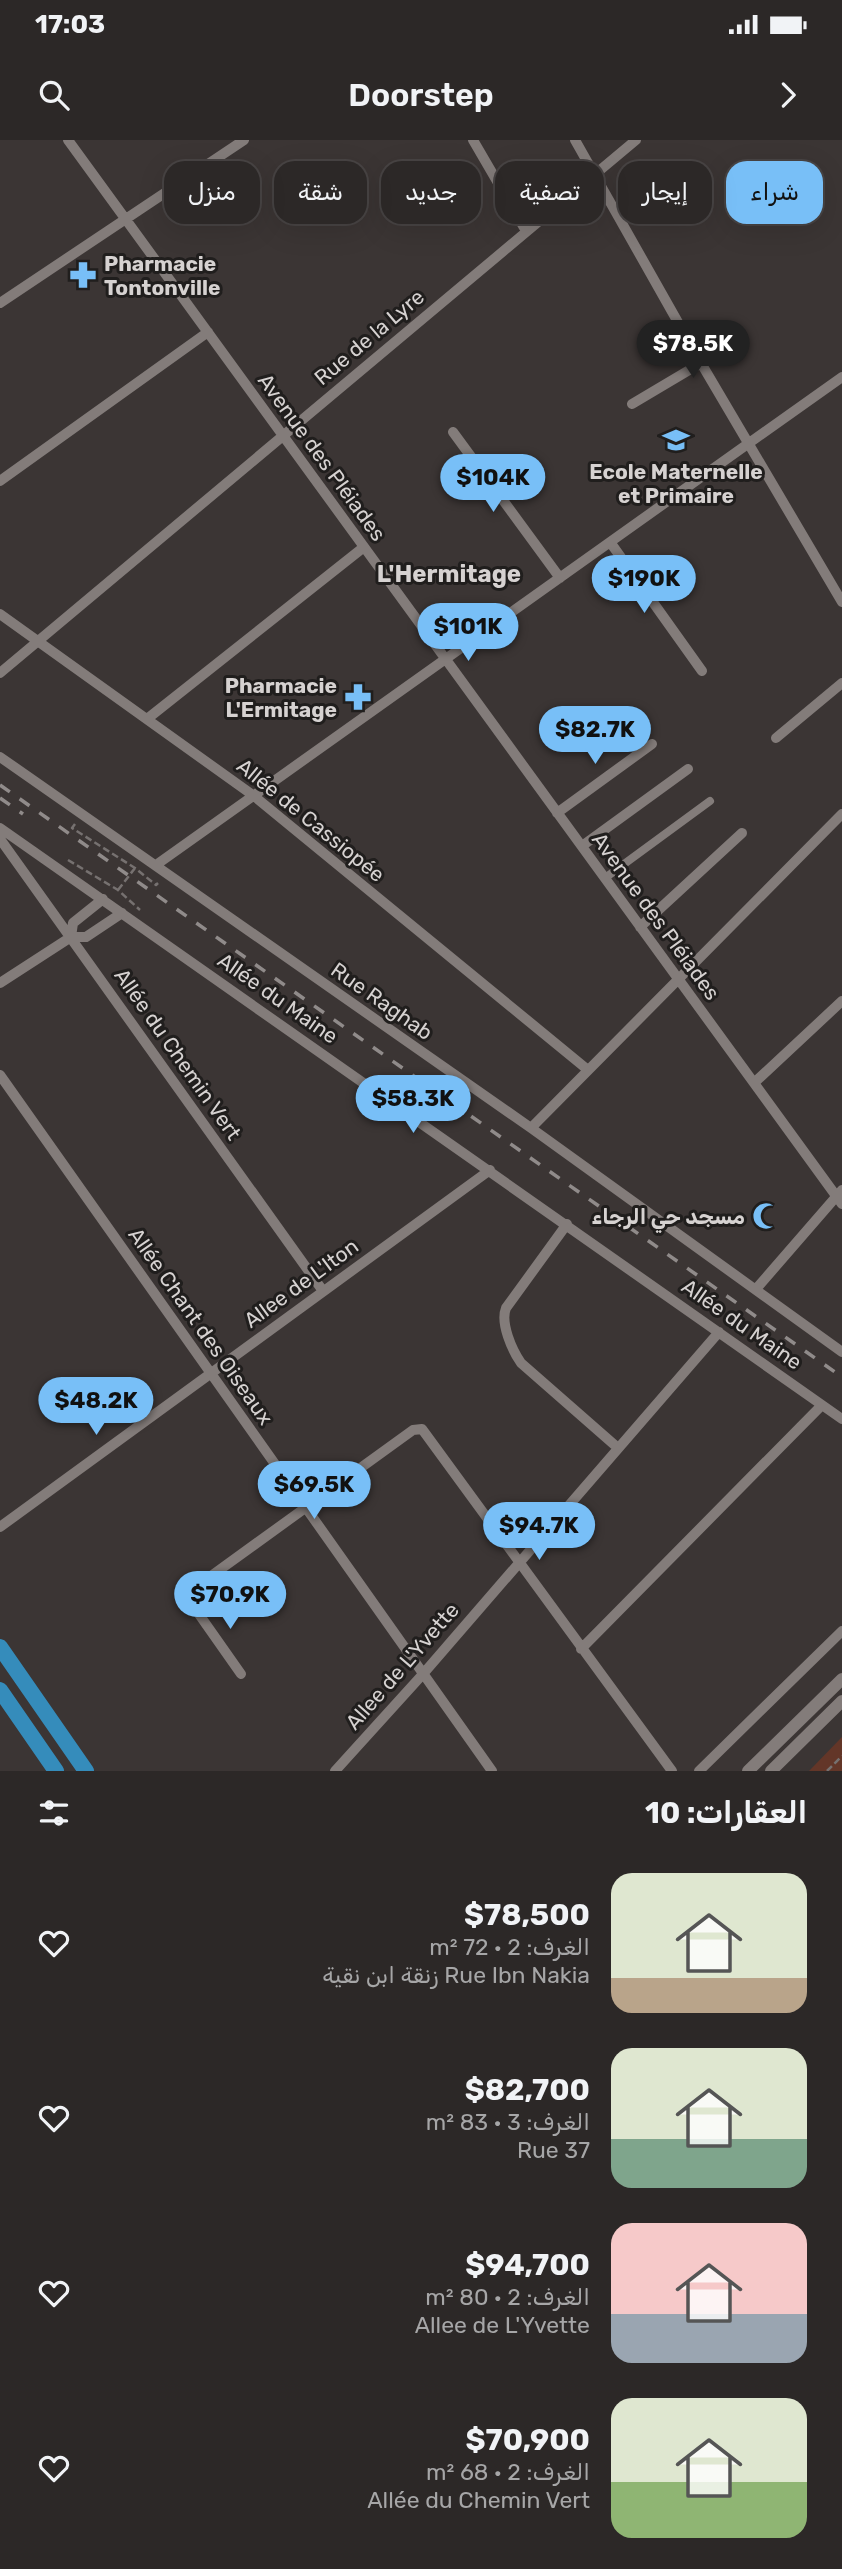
<!DOCTYPE html>
<html lang="ar">
<head>
<meta charset="utf-8">
<style>
  body { margin:0; font-family:Rubik,"Noto Naskh Arabic",sans-serif; background:#383433; color:#f1f3f6; direction:rtl; height:100vh; display:flex; flex-direction:column; font-size:26px; white-space:nowrap }
  * { box-sizing:border-box; margin:0 }
  p { font-size:23px; color:#a6a6a7 }
  .icon { flex:none; width:38px; height:38px; fill:none; stroke:currentColor; stroke-width:2; stroke-linecap:round; stroke-linejoin:round }
  .map { position:relative; height:1631px; overflow:hidden; direction:ltr }
  .sheet { display:flex; flex-direction:column; background:#2c2827; flex:1 }
  .sheet>* { flex:none }
  .top-card { position:absolute; left:21px; top:21px; width:802px; height:63px; direction:rtl; display:flex; gap:14px }
  .price { position:absolute; translate:-50% -60px; padding:0 16px; border-radius:24px; background:#78bff7; color:#111; font-size:23px; line-height:46px; filter:drop-shadow(0 2px 4px #0008) }
  .price::after { content:''; position:absolute; left:50%; top:42px; width:21px; height:16px; margin-left:-10px; background:inherit; clip-path:polygon(0 0,100% 0,50% 100%) }
  .price.selected { background:#222; color:#fff }
  ul { padding:0; list-style:none }
  li { display:flex; align-items:center; gap:21px; height:175px; padding:0 35px }
  li span { display:grid; place-items:center; flex:none; width:196px; height:140px; border-radius:21px; color:#555 }
  li>.icon { margin-inline-start:auto }
  span .icon { width:84px; height:84px; fill:#fffc; stroke-width:1 }
  li b { font-size:30px }
  h2 { display:flex; justify-content:space-between; align-items:center; height:84px; padding:0 35px; font-size:30px }
  .pill { padding:0 24px; border-radius:21px; background:#2c2827; box-shadow:0 7px 28px #0002,0 0 0 2px #484444; font-size:24px; line-height:63px }
  .pill.selected { background:#78bff7; color:#111 }
  .status { display:flex; justify-content:space-between; align-items:center; height:49px; padding:0 35px; background:#2c2827; direction:ltr }
  .status svg { height:19px; fill:currentColor }
  header { display:flex; justify-content:space-between; align-items:center; height:91px; padding:0 35px; background:#2c2827; font-size:32px; font-weight:600 }
  .map>svg:first-child { display:block }
  .green { fill:#633628 }
  .lines { fill:none; stroke-linecap:round; stroke-linejoin:round }
  .path { stroke:#767170; stroke-width:2.5; stroke-dasharray:7 3.5; stroke-linecap:butt }
  .pedestrian { stroke:#837c7a; stroke-width:8 }
  .minor { stroke:#837c7a; stroke-width:10 }
  .tertiary { stroke:#837c7a; stroke-width:12 }
  .primary { stroke:#358cbb; stroke-width:16 }
  .rail { stroke:#908b8a; stroke-width:3.5; stroke-dasharray:12 12; stroke-linecap:butt }
  .labels { text-anchor:middle; dominant-baseline:central; stroke-width:6; stroke-linejoin:round; paint-order:stroke }
  .poi-label { font-size:21px; font-weight:bold; fill:#d6d2d1; stroke:#201e1d; text-anchor:end }
  .street-label { font-size:21px; fill:#d6d2d1; stroke:#201e1d }
  .quarter-label { font-size:24px; font-weight:bold; fill:#d6d2d1; stroke:#201e1d }
</style>
</head>
<body>
<div class="status"><b>17:03</b><svg viewBox="0 0 49 12"><path d="M0 12V9h3v3zM5 12V6h3v6zM10 12V3h3v9zM15 12V0h3v12zM26 1h20v11H26zM47 4h2v5h-2z"/></svg></div>
<header><svg class="icon" aria-label="forward" viewBox="0 0 24 24"><path d="M9 5l7 7-7 7"/></svg>Doorstep<svg class="icon" aria-label="search" viewBox="0 0 24 24"><circle cx="10" cy="10" r="6"/><path d="M15 15l6 6"/></svg></header>
<div class="map">
<svg width="842" height="1631" viewBox="0 0 842 1631">
  <rect width="100%" height="100%" fill="#3b3534"/>
  <!-- green -->
  <path class="green" d="M842 1597V1631H809Z"/>
  <g class="lines">
    <!-- path -->
    <path class="path" d="M75 684 72 688 135 728 156 745 158 743
      M68 720 118 750 140 770
      M118 750 135 728
      M827 1631 842 1616"/>
    <!-- pedestrian -->
    <path class="pedestrian" d="M605 738 710 661"/>
    <!-- minor -->
    <path class="minor" d="M68 0 842 1064
      M473 0 526 91
      M575 0 701 223 842 462
      M0 163 244 0
      M632 264 701 223
      M453 292 560 438
      M0 341 208 192
      M610 402 702 531
      M0 474 254 656 588 930
      M0 533 636 0
      M147 579 364 407
      M776 598 842 543
      M0 617 531 988 842 1212
      M557 673 652 604
      M0 688 842 1279
      M0 699 323 1151
      M582 706 688 629
      M156 725 842 237
      M640 787 742 693
      M71 797 73 783 103 759
      M0 843 71 797H86L122 773
      M0 935 492 1631
      M754 943 842 861
      M531 988 842 674
      M567 1084 506 1168C500 1183 512 1210 521 1223L618 1308
      M756 1149 842 1050
      M0 1387 490 1030
      M581 1509 822 1265
      M241 1534 189 1460V1452L413 1290 422 1289 672 1631
      M335 1631 423 1534 719 1192
      M699 1631 842 1491"/>
    <!-- tertiary -->
    <path class="tertiary" d="M748 1631 842 1539
      M771 1631 842 1561"/>
    <!-- primary -->
    <path class="primary" d="M0 1507 86 1631
      M0 1550 56 1631"/>
    <!-- rail -->
    <path class="rail" d="M0 645 842 1237
      M0 658 23 674"/>
  </g>
  <!-- icons -->
  <defs>
    <symbol id="pharmacy-bare" viewBox="-9 -9 18 18"><path d="M-2-6h4v4h4v4h-4v4h-4v-4h-4v-4h4Z" fill="#78bff7" stroke="#201e1d" stroke-width="2.5" paint-order="stroke"/></symbol>
    <symbol id="school-bare" viewBox="-9 -9 18 18"><path d="M0-5L7-2L0 1L-7-2ZM-4 1L0 2.5L4 1V4Q0 6-4 4Z" fill="#78bff7" stroke="#201e1d" stroke-width="2.5" paint-order="stroke"/></symbol>
    <symbol id="mosque-bare" viewBox="-9 -9 18 18"><path d="M3.5-4.9A6 6 0 1 0 3.5 4.9A5 5 0 1 1 3.5-4.9Z" fill="#78bff7" stroke="#201e1d" stroke-width="2.5" paint-order="stroke"/></symbol>
  </defs>
  <g fill-rule="evenodd">
    <use href="#pharmacy-bare" x="64" y="116" width="38" height="38"/>
    <use href="#school-bare" x="657" y="281" width="38" height="38"/>
    <use href="#pharmacy-bare" x="339" y="538" width="38" height="38"/>
    <use href="#mosque-bare" x="747" y="1057" width="38" height="38"/>
  </g>
  <g class="labels">
    <!-- poi labels -->
    <g class="poi-label">
      <text x="104" y="123" text-anchor="start">Pharmacie<tspan x="104" dy="24">Tontonville</tspan></text>
      <text x="676" y="331" text-anchor="middle">Ecole Maternelle<tspan x="676" dy="24">et Primaire</tspan></text>
      <text x="337" y="545">Pharmacie<tspan x="337" dy="24">L'Ermitage</tspan></text>
      <text x="745" y="1076">مسجد حي الرجاء</text>
    </g>
    <!-- street labels -->
    <g class="street-label">
      <text transform="translate(369 197) rotate(-40)">Rue de la Lyre</text>
      <text transform="translate(322 317) rotate(54)">Avenue des Pléiades</text>
      <text transform="translate(311 680) rotate(39)">Allée de Cassiopée</text>
      <text transform="translate(656 776) rotate(54)">Avenue des Pléiades</text>
      <text transform="translate(278 858) rotate(35)">Allée du Maine</text>
      <text transform="translate(382 861) rotate(35)">Rue Raghab</text>
      <text transform="translate(178 914) rotate(55)">Allée du Chemin Vert</text>
      <text transform="translate(301 1143) rotate(-36)">Allee de L'Iton</text>
      <text transform="translate(742 1184) rotate(35)">Allée du Maine</text>
      <text transform="translate(201 1186) rotate(55)">Allée Chant des Oiseaux</text>
      <text transform="translate(402 1526) rotate(-49)">Allee de L'Yvette</text>
    </g>
    <!-- quarter labels -->
    <g class="quarter-label">
      <text x="449" y="434">L'Hermitage</text>
    </g>
  </g>
</svg>
<b class="price selected" style="left:693px;top:240px">$78.5K</b>
<b class="price" style="left:493px;top:374px">$104K</b>
<b class="price" style="left:644px;top:475px">$190K</b>
<b class="price" style="left:468px;top:523px">$101K</b>
<b class="price" style="left:595px;top:626px">$82.7K</b>
<b class="price" style="left:413px;top:995px">$58.3K</b>
<b class="price" style="left:96px;top:1297px">$48.2K</b>
<b class="price" style="left:314px;top:1381px">$69.5K</b>
<b class="price" style="left:539px;top:1422px">$94.7K</b>
<b class="price" style="left:230px;top:1491px">$70.9K</b>
<div class="top-card">
<a class="pill selected">شراء</a>
<a class="pill">إيجار</a>
<a class="pill">تصفية</a>
<a class="pill">جديد</a>
<a class="pill">شقة</a>
<a class="pill">منزل</a>
</div>
</div>
<section class="sheet">
<h2>العقارات: 10<svg class="icon" aria-label="filters" viewBox="0 0 24 24"><path d="M4 7h16M4 17h16"/><circle cx="9" cy="7" r="2"/><circle cx="15" cy="17" r="2"/></svg></h2>
<ul>
<li><span style="background:linear-gradient(#dfe7d0 75%,#b9a48a 0)"><svg class="icon" aria-label="home" viewBox="0 0 24 24"><path d="M3 11l9-7 9 7M6 9v11h12V9"/></svg></span><div><b>$78,500</b><p>الغرف: 2 · 72 m²</p><p>Rue Ibn Nakia زنقة ابن نقية</p></div><svg class="icon" aria-label="heart" viewBox="0 0 24 24"><path d="M12 20l-8-8c-3-5 5-10 8-4 3-6 11-1 8 4z"/></svg></li>
<li><span style="background:linear-gradient(#dfe7d0 65%,#7fa58c 0)"><svg class="icon" aria-label="home" viewBox="0 0 24 24"><path d="M3 11l9-7 9 7M6 9v11h12V9"/></svg></span><div><b>$82,700</b><p>الغرف: 3 · 83 m²</p><p>Rue 37</p></div><svg class="icon" aria-label="heart" viewBox="0 0 24 24"><path d="M12 20l-8-8c-3-5 5-10 8-4 3-6 11-1 8 4z"/></svg></li>
<li><span style="background:linear-gradient(#f6c9c9 65%,#9aa5b1 0)"><svg class="icon" aria-label="home" viewBox="0 0 24 24"><path d="M3 11l9-7 9 7M6 9v11h12V9"/></svg></span><div><b>$94,700</b><p>الغرف: 2 · 80 m²</p><p>Allee de L'Yvette</p></div><svg class="icon" aria-label="heart" viewBox="0 0 24 24"><path d="M12 20l-8-8c-3-5 5-10 8-4 3-6 11-1 8 4z"/></svg></li>
<li><span style="background:linear-gradient(#dfe7d0 60%,#8fb573 0)"><svg class="icon" aria-label="home" viewBox="0 0 24 24"><path d="M3 11l9-7 9 7M6 9v11h12V9"/></svg></span><div><b>$70,900</b><p>الغرف: 2 · 68 m²</p><p>Allée du Chemin Vert</p></div><svg class="icon" aria-label="heart" viewBox="0 0 24 24"><path d="M12 20l-8-8c-3-5 5-10 8-4 3-6 11-1 8 4z"/></svg></li>
</ul>
</section>
</body>
</html>
